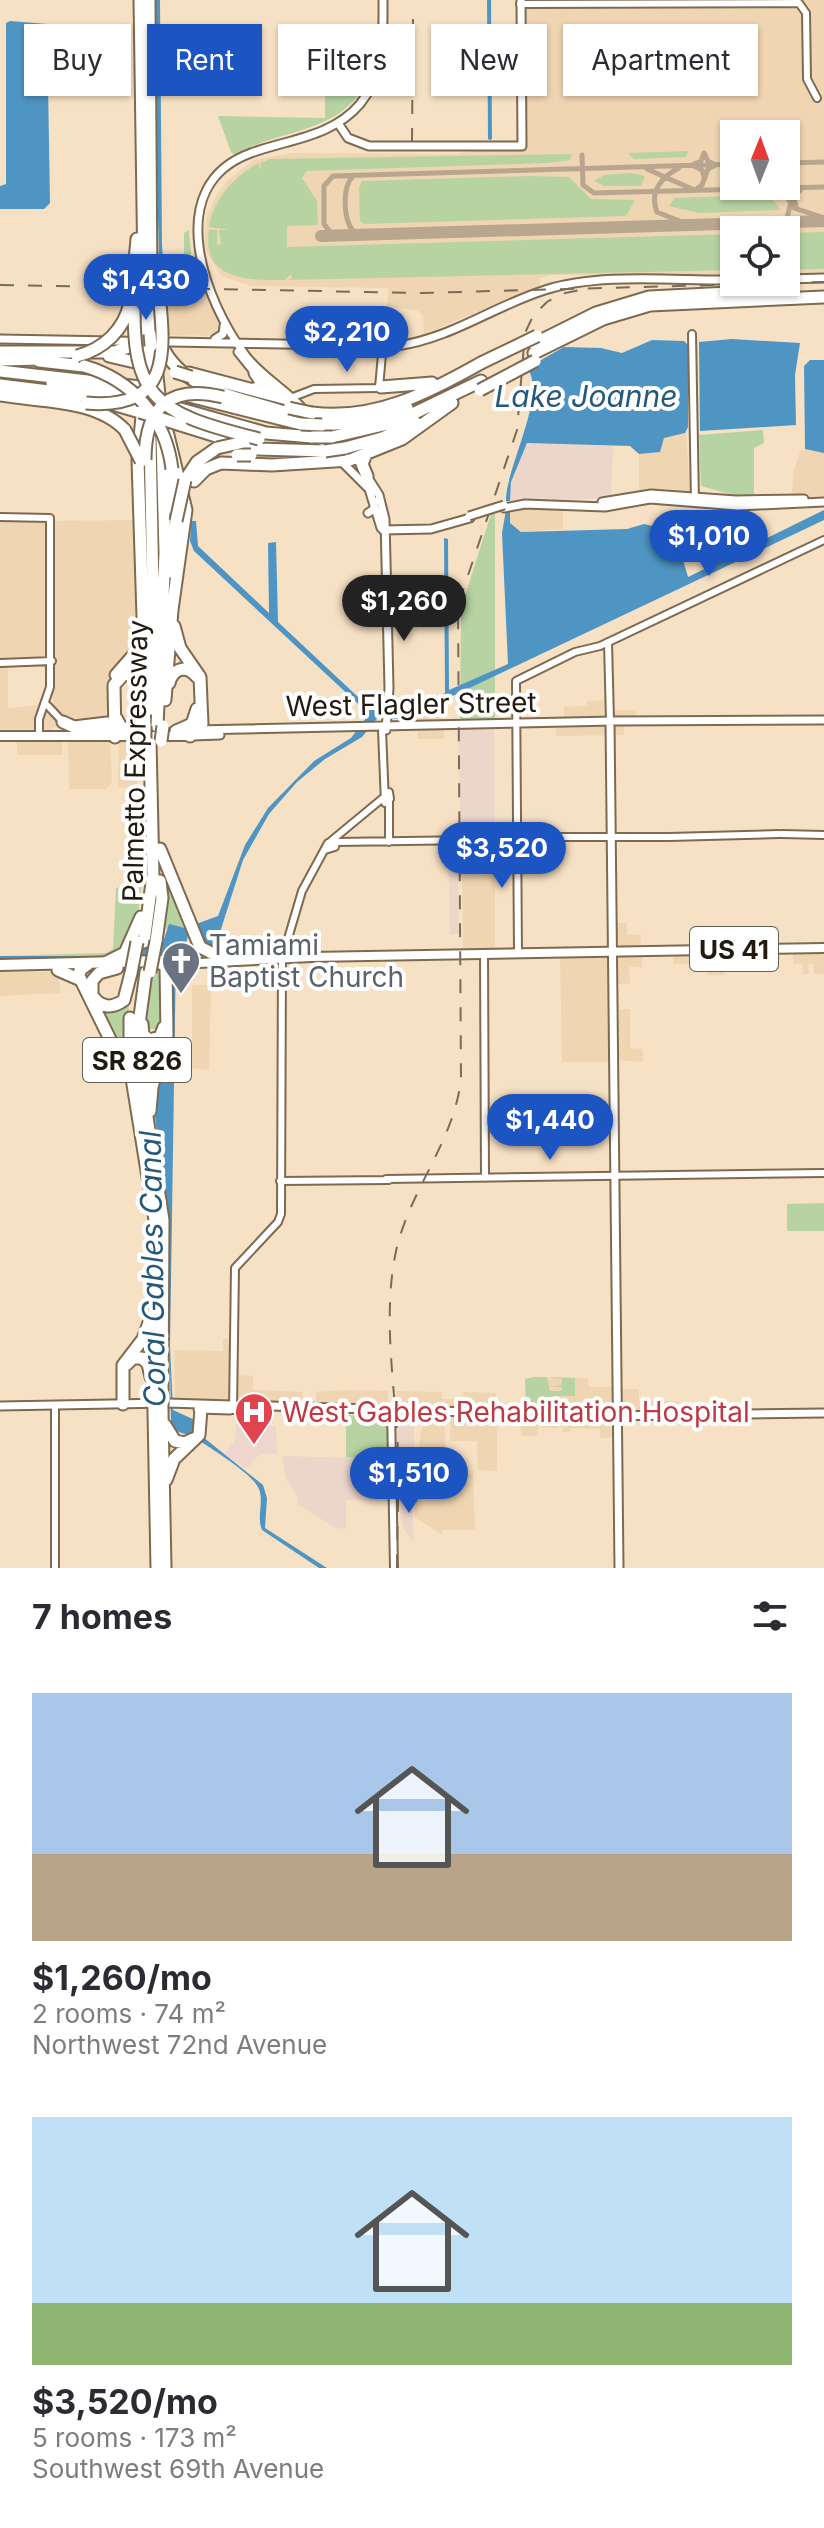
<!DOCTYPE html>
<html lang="en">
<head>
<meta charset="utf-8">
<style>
  body { margin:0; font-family:Inter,sans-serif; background:#f7f7f7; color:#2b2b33; height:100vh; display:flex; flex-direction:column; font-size:30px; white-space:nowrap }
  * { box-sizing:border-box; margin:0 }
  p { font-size:26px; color:#7c7c81 }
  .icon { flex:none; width:44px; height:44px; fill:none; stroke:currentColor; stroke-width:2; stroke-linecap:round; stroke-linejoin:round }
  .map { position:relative; height:1568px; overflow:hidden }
  .details { display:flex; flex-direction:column; background:#fff; flex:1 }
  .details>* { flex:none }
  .banner { position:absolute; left:24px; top:24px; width:776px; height:72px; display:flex; gap:16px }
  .needle { width:52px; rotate:1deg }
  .tools { position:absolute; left:720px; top:120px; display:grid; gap:16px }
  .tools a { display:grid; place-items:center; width:80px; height:80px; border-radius:0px; background:#fff; box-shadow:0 2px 6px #0004; font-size:40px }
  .price { position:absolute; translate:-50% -68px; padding:0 18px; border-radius:28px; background:#1c55c2; color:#fff; font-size:26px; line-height:52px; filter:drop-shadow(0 2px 4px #0008) }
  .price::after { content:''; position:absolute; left:50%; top:48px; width:24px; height:18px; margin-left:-12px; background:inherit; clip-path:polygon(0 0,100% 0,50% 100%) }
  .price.active { background:#222; color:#fff }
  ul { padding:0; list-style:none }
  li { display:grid; align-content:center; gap:16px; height:424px; padding:0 32px }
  li span { display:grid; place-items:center; height:248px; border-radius:0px; color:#555 }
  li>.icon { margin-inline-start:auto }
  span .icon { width:144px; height:144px; fill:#fffc; stroke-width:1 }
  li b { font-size:34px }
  h2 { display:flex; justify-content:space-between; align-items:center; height:96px; padding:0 32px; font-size:34px }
  .tag { padding:0 28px; border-radius:0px; background:#fff; box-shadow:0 2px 6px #0004; font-size:28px; line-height:72px }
  .tag.active { background:#1c55c2; color:#fff }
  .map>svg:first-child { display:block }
  .built { fill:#efd5b2; fill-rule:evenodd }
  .industrial { fill:#ecd6ca }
  .medical { fill:#eed5cd }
  .green { fill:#b7d3a2 }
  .water { fill:#4f95c4 }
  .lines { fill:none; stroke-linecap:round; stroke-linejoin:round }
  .canal { stroke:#4f95c4; stroke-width:4 }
  .taxiway { stroke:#b8a68e; stroke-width:5 }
  .runway { stroke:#b8a68e; stroke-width:12 }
  .tertiary-casing { stroke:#7d6a50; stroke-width:10 }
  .secondary-casing { stroke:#7d6a50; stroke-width:11 }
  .primary-casing { stroke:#7d6a50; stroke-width:12 }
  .trunk-casing { stroke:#7d6a50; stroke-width:14 }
  .motorway-casing { stroke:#7d6a50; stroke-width:15 }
  .tertiary { stroke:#fff; stroke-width:6 }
  .secondary { stroke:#fff; stroke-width:7 }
  .primary { stroke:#fff; stroke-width:8 }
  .trunk { stroke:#fff; stroke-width:10 }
  .motorway { stroke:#fff; stroke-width:11 }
  .rail { stroke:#796b59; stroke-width:2; stroke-dasharray:14 14; stroke-linecap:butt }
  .secondary-bridge-casing { stroke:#7d6a50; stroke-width:11; stroke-linecap:butt }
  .motorway-bridge-casing { stroke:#7d6a50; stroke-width:15; stroke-linecap:butt }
  .secondary-bridge { stroke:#fff; stroke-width:7 }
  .motorway-bridge { stroke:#fff; stroke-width:11 }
  .labels { text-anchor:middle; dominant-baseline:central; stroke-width:8; stroke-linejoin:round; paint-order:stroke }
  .shield { fill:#fff; stroke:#645f58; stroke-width:2 }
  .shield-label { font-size:26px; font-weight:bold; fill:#221a10 }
  .street-label { font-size:28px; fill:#221a10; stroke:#fff }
  .worship-label { font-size:28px; fill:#5b616d; stroke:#fff; text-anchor:start }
  .health-label { font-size:28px; fill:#be3a42; stroke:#fff; text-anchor:start }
  .water-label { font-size:30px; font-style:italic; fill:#25597a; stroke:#fff }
</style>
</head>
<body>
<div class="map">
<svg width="824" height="1568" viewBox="0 0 824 1568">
  <rect width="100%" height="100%" fill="#f7e1c4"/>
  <!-- built -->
  <path class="built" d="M524 0H824V273L786 274V230H734V275H555L540 278V286L424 334 423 316 418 311 387 306 389 288 252 286 221 276 204 248 206 219 214 199 227 181 254 160 292 153 456 154 483 148 523 149ZM734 134H786V186H734Z
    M163 289 203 290 222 330 215 336 168 335Z
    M686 432 690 493H639V454L660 452 664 438Z
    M805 449 824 453V497H792L793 473 800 452Z
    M563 507V529L522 532 510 524V508Z
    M0 520 46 522V658H0Z
    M139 520 138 643 109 679 106 716 93 726 63 720 52 729H0V665H8V708L53 704V521Z
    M606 700 607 710H636V718L624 719V735L556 736V726L564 725V707L587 706V701Z
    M442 701 444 739H418L417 722 402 723Z
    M62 739V755H17V740Z
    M110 739 112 782 106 789H69L68 740Z
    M119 739 137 740V788L118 787Z
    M495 873V950L463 951 462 877Z
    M616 923H627V935H641L640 948H618Z
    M793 951H824V974H814L813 963 808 964 809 974H803V964H793Z
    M609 953 611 1062H562L560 956Z
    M673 953H723L724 975H707V964H673Z
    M618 955H642V967H629L630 984H618Z
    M0 971 59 972 60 993 0 996Z
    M192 985H211L209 1070 192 1068Z
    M619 1009H630V1048L643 1049V1062L618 1060Z
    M223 1339H231V1401L175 1400 174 1350 223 1351Z
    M238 1375 253 1376V1390L303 1392V1405L238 1403Z
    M534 1377 588 1378 589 1387H613V1411L609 1414 527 1410 525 1379Z
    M621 1389H639V1401H679V1413H620Z
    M344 1390 388 1391V1405H316V1392Z
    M396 1391 442 1392V1399H459V1407H397Z
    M463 1392 496 1393V1410L464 1409Z
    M423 1416 444 1418 447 1470 473 1474 475 1530H443L442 1535 415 1517 416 1471Z
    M451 1417 497 1418V1471L478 1470 477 1441H450Z
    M520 1419 556 1420 558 1428 538 1427 537 1436H521Z
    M565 1419 610 1421 613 1437 600 1438V1429L570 1428V1432H562Z"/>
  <!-- industrial -->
  <path class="industrial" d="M527 443 613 446 611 498 510 502 511 482Z
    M494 728 495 836 461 837 458 729Z
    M494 842 495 873 460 877V843Z
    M457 843 459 934H450L448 844Z
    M396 1416 414 1418V1454L410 1468 414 1542 403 1528 400 1515Z
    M282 1456 366 1458 375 1465 390 1466 389 1501 346 1500V1529L336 1528 297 1504 298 1497 286 1478Z"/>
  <!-- medical -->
  <path class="medical" d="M236 1424 276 1426 277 1454H260L246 1469 225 1454 235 1440Z"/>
  <!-- green -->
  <path class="green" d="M325 90H362C332 135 278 129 235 155L231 152 218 116 325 118Z
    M689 151 685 157 634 159 628 153Z
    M572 154 570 160 548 163 307 171 302 178 317 201 318 225 287 226V247L734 234V270L288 280 292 279 291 274 285 280C249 280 201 281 209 230H217V245L221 244 219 230H230L209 227C214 198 233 178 258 163L262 171 260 163 270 159Z
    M631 173 645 176 641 186H604L594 181 604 175Z
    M530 176 569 177 591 199 635 200 626 216 365 224 360 221 359 187 362 181Z
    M757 195 774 201 781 210 699 213 669 206 675 198Z
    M189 230 192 262 202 288H186L184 284V233Z
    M824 232V269L786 270V233Z
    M763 430 764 443 754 448V496L733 495 701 486 699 435Z
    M495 513V722L460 723 461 608 491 514Z
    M143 868 135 945 157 943 165 875 189 927 165 929 162 945 122 948 107 956H0L106 953 113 949 116 888 128 885Z
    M156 970 161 977 162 1029H143L152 972Z
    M94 1001 129 1002 127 1071Z
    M824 1203V1231H787V1204Z
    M534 1377H547L550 1391H561L562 1387H550L561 1385 562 1379 549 1377 575 1378V1411L581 1413 572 1412 575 1396H550L560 1398 550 1400V1404L560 1405H539L534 1411 526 1410 525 1379Z
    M346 1415 387 1416 390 1466C373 1464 364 1458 346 1457Z"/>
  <!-- water -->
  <path class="water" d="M153 0H160L162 244 167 331 161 306 159 259Z
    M10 21 47 24 50 203 44 209H0V186L6 184V23Z
    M732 339 800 343 795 375 796 425 700 431 699 342Z
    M652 340 684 341 688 345V427L685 433 664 438 660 452 639 454 630 446 527 443 511 482 510 501H506C505 469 548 394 527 368L564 347 601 348 622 353Z
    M810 360H824V453L805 449 804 366Z
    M510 509V523L521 532 627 529 644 524 666 529 680 550 688 577 824 510V520L402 720 379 716 362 737 325 759 297 782 269 814 243 860 215 948 207 945 199 931 188 936 185 947 176 953 170 1346 173 1410 195 1420 203 1437 263 1485 267 1498 265 1528 327 1568H319L262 1530C256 1516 265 1500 258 1487 251 1473 210 1448 197 1439 187 1432 178 1436 171 1424L167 1209 153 1101 170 968 168 955 0 962V956H107L120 950 158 946 162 945 169 924 185 928 218 916 245 845 268 808 314 761 351 738 369 714 194 551 190 541 191 521H196L198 546 269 613 268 543 276 542 278 622 372 710 385 706 404 713 445 693 444 538 448 539 449 690 508 664 502 533 506 510Z"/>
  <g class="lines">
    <!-- canal -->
    <path class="canal" d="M489 0 490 138"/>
    <!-- taxiway -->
    <path class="taxiway" d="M582 155 583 185 594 193 824 187
      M786 163 824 162
      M679 168C661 177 649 192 657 212L682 222 726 224
      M647 169 692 189
      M353 176C342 187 343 219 353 231L364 234
      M781 187 794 208 824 218
      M695 190 702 185 708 169 716 165 708 161 704 153 701 161 692 165 702 170 704 177
      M796 207 794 197 801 189
      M773 223 787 218 790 206
      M341 235 330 232 324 224V186L333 176 734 164"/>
    <!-- runway -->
    <path class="runway" d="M321 236 824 221"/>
    <defs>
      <path id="tertiary" d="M520 4 799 3 806 13 807 79 817 98
        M692 334 695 502
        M288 399 314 389 379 388 383 343
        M0 517 50 518
        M608 642 610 721
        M0 663 52 661
        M47 705 63 722
        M382 730 385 803 390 799 389 792
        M39 736V719L50 687V518
        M389 802V842
        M782 834 824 835
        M558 837H667
        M669 837 779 834
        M331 841 383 798
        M336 842 555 839
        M484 953 485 1178
        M518 953 516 681 575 652 600 646 824 540
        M386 1179 824 1173
        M280 1181 389 1180
        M55 1405V1568
        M391 1409 394 1568
        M233 1410 235 1268 278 1222 281 1214 282 959 302 891 328 843 336 842 335 847 325 850"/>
      <path id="secondary" d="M338 123 348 138 369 146H522L521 0
        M786 279 824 278
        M0 339 397 346C452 338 494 306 545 290 601 272 676 281 734 280
        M215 339 223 334 224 326
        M238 352 255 373 283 396
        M304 410C287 390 262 377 246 356 205 302 160 186 251 153 289 139 332 137 360 104 385 73 383 37 383 0
        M317 437 369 489 381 528
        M365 473 379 495 385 519 389 688 386 730
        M602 502 651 494 736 500 804 499
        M504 508 525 504 605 507 650 499 738 506 824 502
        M368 513 374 509V501
        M383 530 431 529 470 518
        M610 721 619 1568
        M195 730 614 721 824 720
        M192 736 220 735
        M0 1406 168 1403 603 1416 824 1413
        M198 1409 230 1410"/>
      <path id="primary" d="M77 731H120
        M0 736H190
        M285 945 294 956
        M161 965 311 957 824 948"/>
      <path id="trunk" d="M0 965 158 961"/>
      <path id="motorway" d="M140 0 144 274
        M149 0 151 283
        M133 282 137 239
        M151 293 153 334
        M144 314 145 334
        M139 321 141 293
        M534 344 596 313 649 297 791 290
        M145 346 150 417
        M154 346 160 405
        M162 346C184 393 242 397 287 413
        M0 352H115L131 346
        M534 353 603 319 650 305 824 297
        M109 356 139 363
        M0 360 44 359
        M39 361 84 366
        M0 371 140 387
        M189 373 287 399
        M52 383 138 398
        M0 385 81 395 140 412
        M381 387 432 383
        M254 389 264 386 255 373
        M0 395C40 402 96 399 125 430
        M189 396 301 424
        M160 402 186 510 172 610 165 700
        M143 405 138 460 144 647
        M177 408 266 433 312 437
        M312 413C374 421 428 393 481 363
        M181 425 258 449 325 451
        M322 425 364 422 407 408
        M332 437 396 422 481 381
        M345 448 382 438 416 423
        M366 454 362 464 367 476
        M185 480 197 462 217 448
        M194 481 206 469 221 463 272 465 350 460 402 439 452 403
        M172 508V469
        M170 572 176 521
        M174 626 180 648 200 677 202 724 190 736
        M116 675 137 651 142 637
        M169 683C173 668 187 664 197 677
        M150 709 153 589 150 438
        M116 718 121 727 134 731
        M63 722 74 727 107 723
        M157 726 165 553 162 438
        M176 731 192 724 197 709
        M115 737 114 685 124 674 136 676 143 687 145 726
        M160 849 200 947 221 958
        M156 941 162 898 160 881
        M144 942 153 875 150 741
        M88 964 80 970 79 976 126 1072
        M103 964 125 953 141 917
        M117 968 99 973 92 981V995C100 1008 112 1009 124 1000L131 973
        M58 970 81 980
        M146 972 136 1046 163 1220 162 1399
        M168 980 175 969 190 965
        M130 1018V1066L155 1220 154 1399
        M142 1024 143 1035 150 1040 160 1037 164 1027
        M150 1111 152 1087 167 1035 166 967 160 961
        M127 1364 133 1358H142L148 1364 151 1377
        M123 1404V1365L143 1339 150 1320
        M154 1412 157 1568
        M162 1412 165 1568
        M165 1425 175 1441 185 1443 193 1439
        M166 1480 174 1459 199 1435 201 1409"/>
    </defs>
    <!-- tertiary casing -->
    <use href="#tertiary" class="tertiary-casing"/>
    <!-- secondary casing -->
    <use href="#secondary" class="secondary-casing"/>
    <!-- primary casing -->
    <use href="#primary" class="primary-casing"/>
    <!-- trunk casing -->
    <use href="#trunk" class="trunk-casing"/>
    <!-- motorway casing -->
    <use href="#motorway" class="motorway-casing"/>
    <!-- tertiary -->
    <use href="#tertiary" class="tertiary"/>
    <!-- secondary -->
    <use href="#secondary" class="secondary"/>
    <!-- primary -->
    <use href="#primary" class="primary"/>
    <!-- trunk -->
    <use href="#trunk" class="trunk"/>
    <!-- motorway -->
    <use href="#motorway" class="motorway"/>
    <!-- rail -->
    <path class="rail" d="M412 142 413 19
      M0 285 421 293 824 282
      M397 1568C397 1523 400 1478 397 1433 393 1375 384 1314 395 1256 407 1193 454 1143 461 1079L458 605 517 430 525 333 533 316 547 302 561 294 584 289"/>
    <defs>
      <path id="secondary-bridge" d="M469 516 504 505"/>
      <path id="motorway-bridge" d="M135 282C129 398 151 412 259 439
        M144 283V293
        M150 334 151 346
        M77 356C104 349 124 330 130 303
        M481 363 537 336
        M84 366C133 380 166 419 172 469
        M175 372 191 377
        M480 390 535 361
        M86 403C176 411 164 346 158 283
        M289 408 312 413
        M140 412 181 425
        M301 424 322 425
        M125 430 141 461
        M312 437H332
        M217 448 244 442
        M325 451 345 448
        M237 455H251
        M145 460C145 407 170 384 223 397
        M176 521 185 480
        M145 726V741
        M161 741 163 726
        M150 972 156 941
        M131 973 137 942
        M154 1412V1399
        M162 1412V1399"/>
    </defs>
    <!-- secondary-bridge casing -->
    <use href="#secondary-bridge" class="secondary-bridge-casing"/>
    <!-- motorway-bridge casing -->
    <use href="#motorway-bridge" class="motorway-bridge-casing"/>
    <!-- secondary-bridge -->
    <use href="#secondary-bridge" class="secondary-bridge"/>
    <!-- motorway-bridge -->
    <use href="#motorway-bridge" class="motorway-bridge"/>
  </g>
  <!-- icons -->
  <defs>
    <symbol id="church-pin" viewBox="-11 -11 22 30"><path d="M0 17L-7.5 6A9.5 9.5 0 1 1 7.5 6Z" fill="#6b7280" stroke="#fff"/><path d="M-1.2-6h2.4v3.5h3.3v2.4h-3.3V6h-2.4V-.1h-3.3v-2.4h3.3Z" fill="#fff"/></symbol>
    <symbol id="hospital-pin" viewBox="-11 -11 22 30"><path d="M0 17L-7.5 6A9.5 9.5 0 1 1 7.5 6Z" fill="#e0444e" stroke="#fff"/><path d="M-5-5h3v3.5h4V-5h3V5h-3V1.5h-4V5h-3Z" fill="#fff"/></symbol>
  </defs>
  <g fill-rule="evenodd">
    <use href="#church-pin" x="159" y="939" width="44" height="60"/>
    <use href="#hospital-pin" x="232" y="1390" width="44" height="60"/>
  </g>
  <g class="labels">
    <!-- shield labels -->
    <g class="shield">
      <rect x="690" y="927" width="88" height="44" rx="6"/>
      <rect x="83" y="1038" width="108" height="44" rx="6"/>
    </g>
    <g class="shield-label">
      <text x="734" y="949">US 41</text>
      <text x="137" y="1060">SR 826</text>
    </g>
    <!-- street labels -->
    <g class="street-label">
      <text transform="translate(411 704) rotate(-1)">West Flagler Street</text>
      <text transform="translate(135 761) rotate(-89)">Palmetto Expressway</text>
    </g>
    <!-- worship labels -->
    <g class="worship-label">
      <text x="209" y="945">Tamiami<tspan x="209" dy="32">Baptist Church</tspan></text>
    </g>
    <!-- health labels -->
    <g class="health-label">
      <text x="282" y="1412">West Gables Rehabilitation Hospital</text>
    </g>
    <!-- water labels -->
    <g class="water-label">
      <text x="586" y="396">Lake Joanne</text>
      <text transform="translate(152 1269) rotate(-91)">Coral Gables Canal</text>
    </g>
  </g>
</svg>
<div class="tools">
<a><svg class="needle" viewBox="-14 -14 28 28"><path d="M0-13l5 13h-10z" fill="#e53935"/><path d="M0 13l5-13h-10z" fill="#7c7c81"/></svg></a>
<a><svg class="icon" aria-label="locate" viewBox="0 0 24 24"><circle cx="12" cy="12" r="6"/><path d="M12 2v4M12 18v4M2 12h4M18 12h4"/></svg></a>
</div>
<b class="price" style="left:146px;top:322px">$1,430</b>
<b class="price" style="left:347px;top:374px">$2,210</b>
<b class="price" style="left:709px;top:578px">$1,010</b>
<b class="price active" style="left:404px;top:643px">$1,260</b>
<b class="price" style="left:502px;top:890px">$3,520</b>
<b class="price" style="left:550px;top:1162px">$1,440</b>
<b class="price" style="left:409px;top:1515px">$1,510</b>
<div class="banner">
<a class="tag">Buy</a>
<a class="tag active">Rent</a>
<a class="tag">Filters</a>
<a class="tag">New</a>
<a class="tag">Apartment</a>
</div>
</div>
<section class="details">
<h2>7 homes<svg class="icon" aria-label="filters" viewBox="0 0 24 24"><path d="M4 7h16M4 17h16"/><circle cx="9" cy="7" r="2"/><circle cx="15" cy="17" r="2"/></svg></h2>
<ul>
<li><span style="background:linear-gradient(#a9c7e8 65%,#b9a48a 0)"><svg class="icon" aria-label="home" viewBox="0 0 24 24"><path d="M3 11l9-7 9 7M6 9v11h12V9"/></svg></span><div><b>$1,260/mo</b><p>2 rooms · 74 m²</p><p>Northwest 72nd Avenue</p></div></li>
<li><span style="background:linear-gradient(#bfe0f5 75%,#8fb573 0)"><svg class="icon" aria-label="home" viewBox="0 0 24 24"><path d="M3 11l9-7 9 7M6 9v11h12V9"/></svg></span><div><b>$3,520/mo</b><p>5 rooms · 173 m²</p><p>Southwest 69th Avenue</p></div></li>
</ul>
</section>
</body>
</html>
